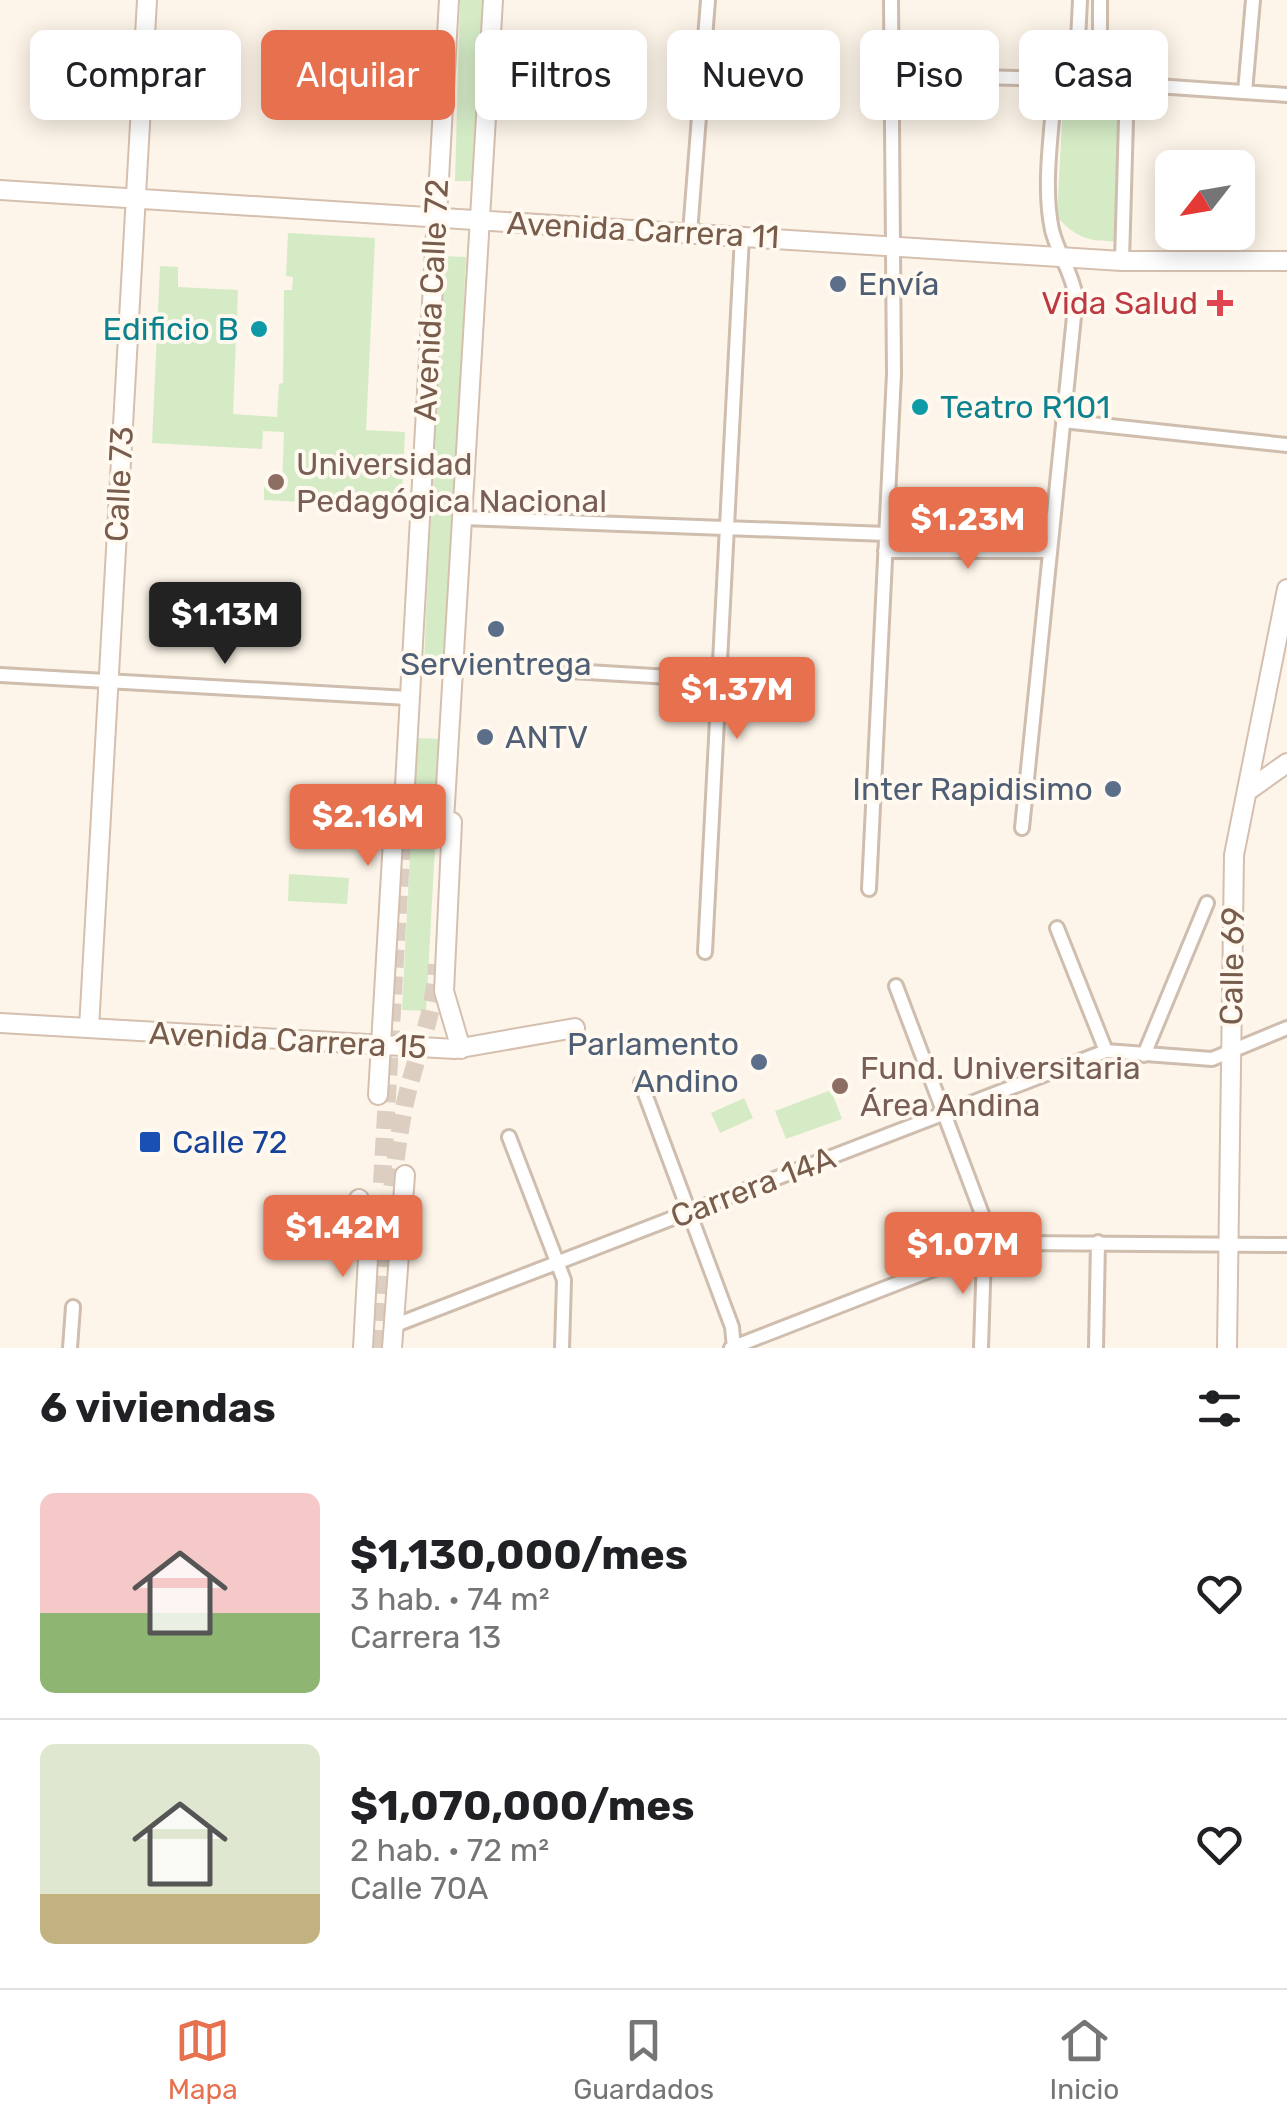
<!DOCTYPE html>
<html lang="es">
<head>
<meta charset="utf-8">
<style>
  body { margin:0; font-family:Rubik,sans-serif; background:#f2f2f2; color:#202124; height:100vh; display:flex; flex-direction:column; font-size:38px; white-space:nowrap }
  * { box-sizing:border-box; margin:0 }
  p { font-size:32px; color:#757577 }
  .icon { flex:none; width:55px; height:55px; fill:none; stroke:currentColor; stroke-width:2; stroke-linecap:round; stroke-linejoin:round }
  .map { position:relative; height:1348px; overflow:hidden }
  .side { display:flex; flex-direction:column; background:#fff; flex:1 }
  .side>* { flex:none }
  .hud { position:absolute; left:30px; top:30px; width:1228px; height:90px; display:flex; gap:20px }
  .needle { width:65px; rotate:239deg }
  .controls { position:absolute; left:1155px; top:150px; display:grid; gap:20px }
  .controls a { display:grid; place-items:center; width:100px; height:100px; border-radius:15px; background:#fff; box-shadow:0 5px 25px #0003; font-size:50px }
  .price { position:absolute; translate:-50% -85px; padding:0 22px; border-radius:10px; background:#e7714e; color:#fff; font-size:32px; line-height:65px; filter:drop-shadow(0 2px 5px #0008) }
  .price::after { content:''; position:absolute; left:50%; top:60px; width:30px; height:22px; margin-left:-15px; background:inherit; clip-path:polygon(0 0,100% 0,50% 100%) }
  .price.current { background:#222; color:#fff }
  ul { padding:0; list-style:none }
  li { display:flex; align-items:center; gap:30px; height:250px; padding:0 40px }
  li+li { border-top:2px solid #e0e0e0 }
  li span { display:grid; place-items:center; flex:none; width:280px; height:200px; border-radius:15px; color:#555 }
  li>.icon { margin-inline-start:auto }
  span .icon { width:120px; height:120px; fill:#fffc; stroke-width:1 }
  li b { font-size:42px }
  h2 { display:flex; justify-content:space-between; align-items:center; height:120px; padding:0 40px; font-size:42px }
  .chip { padding:0 35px; border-radius:15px; background:#fff; box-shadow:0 5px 25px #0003; font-size:35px; line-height:90px }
  .chip.current { background:#e7714e; color:#fff }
  .tabs { display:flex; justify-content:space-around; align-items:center; height:140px; border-top:2px solid #e0e0e0; background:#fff; font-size:28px; color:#757577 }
  .tabs a { display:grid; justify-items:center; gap:5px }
  .tabs .current { color:#e7714e }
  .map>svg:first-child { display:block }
  .green { fill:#d5ebc6 }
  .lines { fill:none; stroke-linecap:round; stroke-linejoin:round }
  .secondary-tunnel { stroke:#dccfc2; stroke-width:18; stroke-dasharray:18 9; stroke-linecap:butt }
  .street-casing { stroke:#cfbdae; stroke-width:18 }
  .secondary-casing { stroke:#d5bfae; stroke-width:22 }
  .street { stroke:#fff; stroke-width:12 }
  .secondary { stroke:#fff; stroke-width:18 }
  .service-dot { fill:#5c6f8a; stroke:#fff9f0; stroke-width:4 }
  .health-dot { fill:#e0444e; stroke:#fff9f0; stroke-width:4 }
  .culture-dot { fill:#0f9aa8; stroke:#fff9f0; stroke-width:4 }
  .education-dot { fill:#8d6e63; stroke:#fff9f0; stroke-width:4 }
  .transit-dot { fill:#1a4fb4; stroke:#fff9f0; stroke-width:4 }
  .labels { text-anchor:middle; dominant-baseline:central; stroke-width:8; stroke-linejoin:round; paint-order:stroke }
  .street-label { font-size:32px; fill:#785c4c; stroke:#fff9f0 }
  .service-label { font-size:32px; fill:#4e5e75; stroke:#fff9f0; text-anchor:start }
  .health-label { font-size:32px; fill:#be3a42; stroke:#fff9f0; text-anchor:end }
  .culture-label { font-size:32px; fill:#0d838f; stroke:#fff9f0; text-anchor:end }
  .education-label { font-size:32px; fill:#785e54; stroke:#fff9f0; text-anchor:start }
  .transit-label { font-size:32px; fill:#164399; stroke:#fff9f0; text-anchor:start }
</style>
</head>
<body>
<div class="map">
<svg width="1287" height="1348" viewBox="0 0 1287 1348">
  <rect width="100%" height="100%" fill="#fdf5e9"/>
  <!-- green -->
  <path class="green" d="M460 0H483L473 181H455Z
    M1068 98 1114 100 1119 108 1118 241C1090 242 1076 238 1057 217L1063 103Z
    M288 233 375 238 366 430 405 432 401 515 324 510 323 503 264 500V487L282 488 284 432 263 431 262 449 152 443 160 266 178 267V287L238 290 233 414 277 417 279 384 283 383 284 290H292L293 277 286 276Z
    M442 256 466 257 448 665 424 664Z
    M1036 524V546L902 545 905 525Z
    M416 738 441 739 426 1011 402 1010Z
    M289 874 349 878 347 904 288 901Z
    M831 1090 842 1119 786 1139 775 1111Z
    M744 1098 753 1118 720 1133 711 1113Z"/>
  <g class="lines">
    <!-- secondary-tunnel -->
    <path class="secondary-tunnel" d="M382 1183 402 839
      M382 1348C385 1268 389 1186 404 1108 414 1059 435 1015 437 964"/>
    <defs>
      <path id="street" d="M892 75 1055 79 1287 95
        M1076 81 1080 0
        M1100 82V0
        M1245 92 1253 0
        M690 233 708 0
        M1122 261 1127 84
        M1063 421 1287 445
        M463 518 886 534
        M887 520 1053 519
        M885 551H1050
        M571 671 719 680
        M0 675 408 698
        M1022 828 1076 297C1072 272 1058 254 1052 230 1042 183 1053 127 1055 79
        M869 889 894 374 891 0
        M1057 928 1106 1051
        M705 952 742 236
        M896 986 985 1222 981 1348
        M1144 1055 1207 903
        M641 1083 732 1327 734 1348
        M509 1137 564 1280 562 1348
        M393 1326 1106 1051 1212 1059 1287 1028
        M70 1348 73 1307
        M731 1348 1001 1243 1287 1245
        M1096 1348 1098 1242"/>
      <path id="secondary" d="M0 190 1122 261H1287
        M1249 790 1287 763
        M452 822 444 991 461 1049
        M443 837 493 0
        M402 839 449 0
        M0 1023 455 1049 575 1028
        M89 1028 147 0
        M378 1095 394 823
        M359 1199 370 1222 363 1348
        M392 1348 405 1175
        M1227 1348 1234 855 1287 589"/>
    </defs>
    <!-- street casing -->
    <use href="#street" class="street-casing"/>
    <!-- secondary casing -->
    <use href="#secondary" class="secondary-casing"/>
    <!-- street -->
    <use href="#street" class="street"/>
    <!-- secondary -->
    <use href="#secondary" class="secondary"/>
  </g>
  <!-- markers -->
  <g class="service-dot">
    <circle cx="838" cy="284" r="10"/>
    <circle cx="496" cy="629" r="10"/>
    <circle cx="485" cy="737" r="10"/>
    <circle cx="1113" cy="789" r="10"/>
    <circle cx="759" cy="1062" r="10"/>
  </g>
  <path class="health-dot" d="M1215 288h10v10h10v10h-10v10h-10v-10h-10v-10h10z"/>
  <g class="culture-dot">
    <circle cx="259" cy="329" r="10"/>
    <circle cx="920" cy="407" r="10"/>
  </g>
  <g class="education-dot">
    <circle cx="276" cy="482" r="10"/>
    <circle cx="840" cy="1086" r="10"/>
  </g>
  <rect class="transit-dot" x="138" y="1130" width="24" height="24" rx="5"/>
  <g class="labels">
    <!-- street labels -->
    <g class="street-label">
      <text transform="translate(643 230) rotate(3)">Avenida Carrera 11</text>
      <text transform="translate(431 300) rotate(-87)">Avenida Calle 72</text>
      <text transform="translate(119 484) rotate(-87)">Calle 73</text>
      <text transform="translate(1232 966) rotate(-89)">Calle 69</text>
      <text transform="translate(288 1040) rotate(3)">Avenida Carrera 15</text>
      <text transform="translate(753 1187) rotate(-21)">Carrera 14A</text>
    </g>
    <!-- service labels -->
    <g class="service-label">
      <text x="858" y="284">Envía</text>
      <text x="496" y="664" text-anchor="middle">Servientrega</text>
      <text x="505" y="737">ANTV</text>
      <text x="1093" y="789" text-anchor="end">Inter Rapidisimo</text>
      <text x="739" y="1044" text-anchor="end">Parlamento<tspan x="739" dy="37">Andino</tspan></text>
    </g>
    <!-- health labels -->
    <g class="health-label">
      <text x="1198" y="303">Vida Salud</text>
    </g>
    <!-- culture labels -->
    <g class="culture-label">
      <text x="239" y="329">Edificio B</text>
      <text x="940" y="407" text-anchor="start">Teatro R101</text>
    </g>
    <!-- education labels -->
    <g class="education-label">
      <text x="296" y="464">Universidad<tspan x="296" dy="37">Pedagógica Nacional</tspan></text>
      <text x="860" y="1068">Fund. Universitaria<tspan x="860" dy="37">Área Andina</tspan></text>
    </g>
    <!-- transit labels -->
    <g class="transit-label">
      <text x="172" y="1142">Calle 72</text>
    </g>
  </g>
</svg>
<div class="controls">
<a><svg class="needle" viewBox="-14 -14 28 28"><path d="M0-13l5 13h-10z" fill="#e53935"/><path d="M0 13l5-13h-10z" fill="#757577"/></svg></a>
</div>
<b class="price" style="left:968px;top:572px">$1.23M</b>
<b class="price current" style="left:225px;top:667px">$1.13M</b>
<b class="price" style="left:737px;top:742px">$1.37M</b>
<b class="price" style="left:368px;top:869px">$2.16M</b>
<b class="price" style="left:343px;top:1280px">$1.42M</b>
<b class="price" style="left:963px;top:1297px">$1.07M</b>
<div class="hud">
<a class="chip">Comprar</a>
<a class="chip current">Alquilar</a>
<a class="chip">Filtros</a>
<a class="chip">Nuevo</a>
<a class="chip">Piso</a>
<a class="chip">Casa</a>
</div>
</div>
<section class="side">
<h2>6 viviendas<svg class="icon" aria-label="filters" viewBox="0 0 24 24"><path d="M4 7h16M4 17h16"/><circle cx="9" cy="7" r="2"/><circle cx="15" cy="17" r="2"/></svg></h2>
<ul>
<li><span style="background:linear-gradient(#f6c9c9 60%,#8fb573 0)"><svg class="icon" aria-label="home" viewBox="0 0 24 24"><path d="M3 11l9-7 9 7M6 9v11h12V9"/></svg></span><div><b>$1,130,000/mes</b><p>3 hab. · 74 m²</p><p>Carrera 13</p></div><svg class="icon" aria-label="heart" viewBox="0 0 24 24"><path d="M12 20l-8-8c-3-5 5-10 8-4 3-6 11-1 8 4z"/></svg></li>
<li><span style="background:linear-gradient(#dfe7d0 75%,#c2b280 0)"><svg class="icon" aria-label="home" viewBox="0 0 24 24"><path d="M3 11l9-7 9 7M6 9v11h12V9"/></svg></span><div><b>$1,070,000/mes</b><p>2 hab. · 72 m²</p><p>Calle 70A</p></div><svg class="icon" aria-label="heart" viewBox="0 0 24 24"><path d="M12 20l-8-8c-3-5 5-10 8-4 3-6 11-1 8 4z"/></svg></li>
</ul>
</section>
<nav class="tabs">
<a class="current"><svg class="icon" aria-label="map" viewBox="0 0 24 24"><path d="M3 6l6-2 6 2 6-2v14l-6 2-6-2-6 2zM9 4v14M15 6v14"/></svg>Mapa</a>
<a><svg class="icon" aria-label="saved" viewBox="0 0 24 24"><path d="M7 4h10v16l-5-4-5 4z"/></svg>Guardados</a>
<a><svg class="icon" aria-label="home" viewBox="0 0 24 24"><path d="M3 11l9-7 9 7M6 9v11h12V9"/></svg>Inicio</a>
</nav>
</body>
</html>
